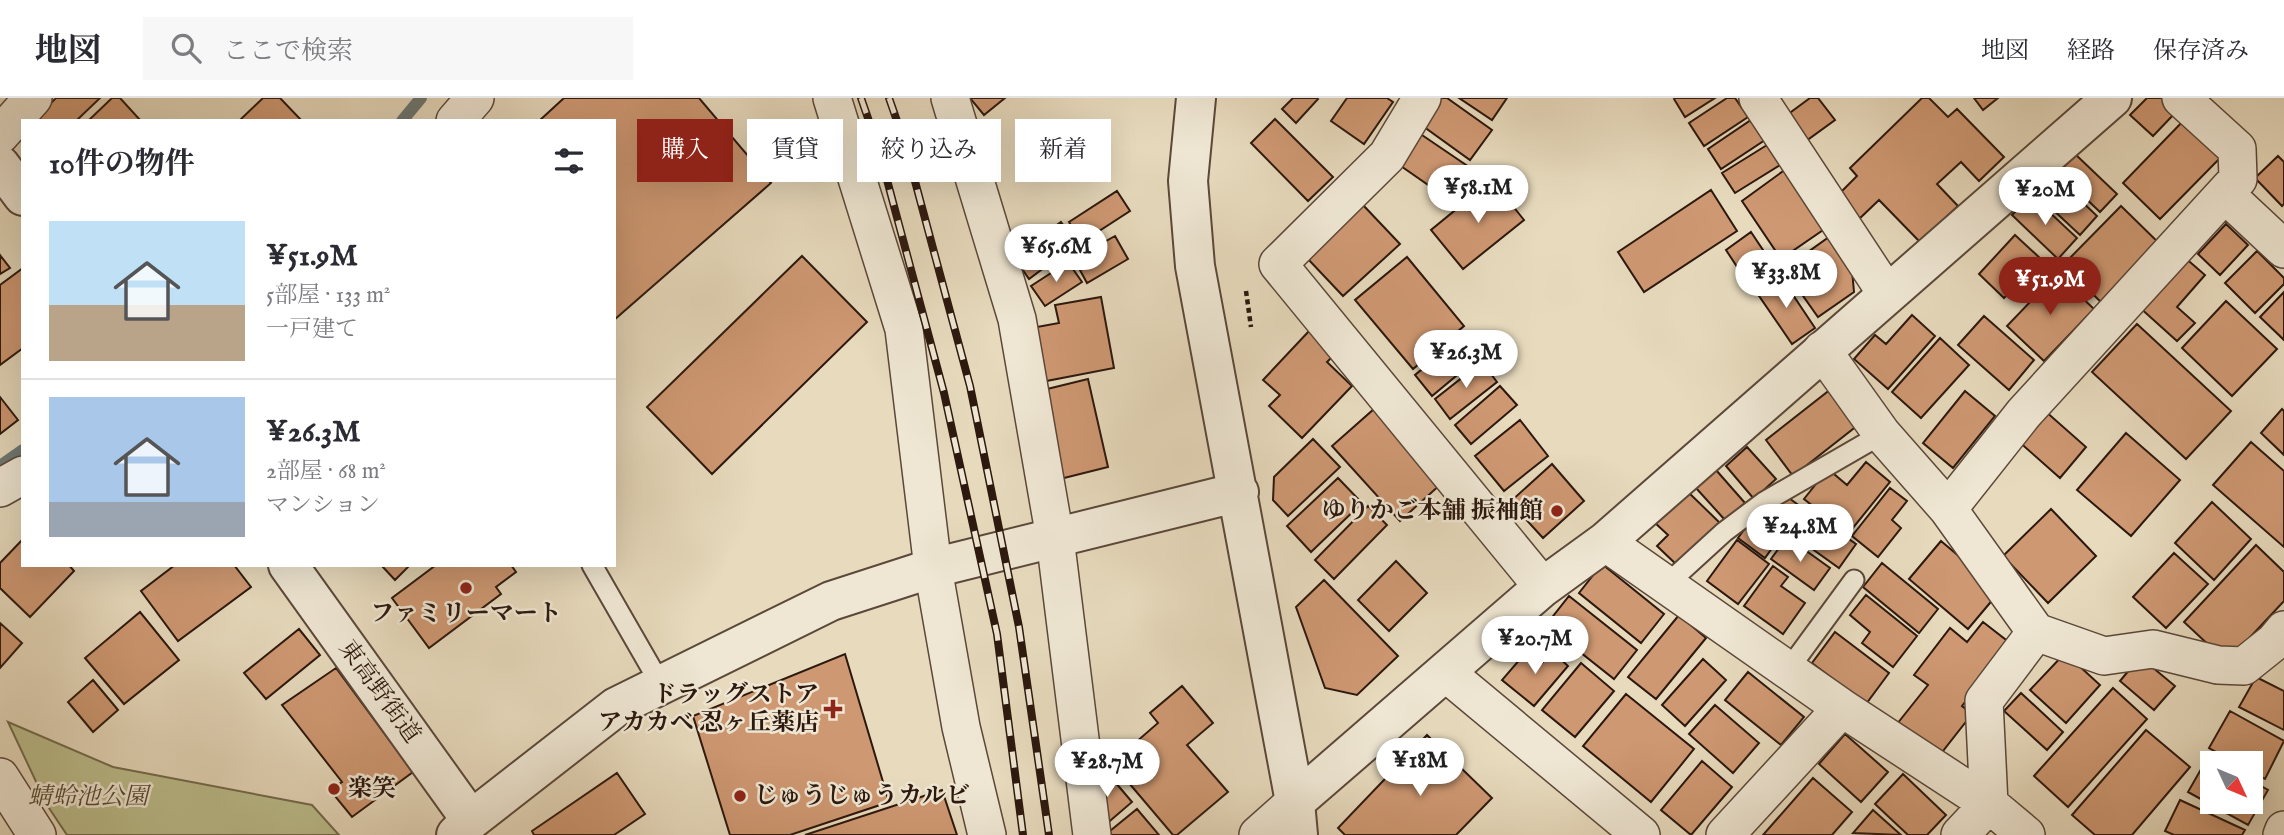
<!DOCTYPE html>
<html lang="ja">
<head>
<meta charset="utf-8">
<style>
  body { margin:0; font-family:"IM FELL English","Noto Serif JP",serif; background:#f7f7f7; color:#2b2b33; height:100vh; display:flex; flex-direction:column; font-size:26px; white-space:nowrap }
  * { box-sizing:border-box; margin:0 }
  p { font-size:23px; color:#7c7c81 }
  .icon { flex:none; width:38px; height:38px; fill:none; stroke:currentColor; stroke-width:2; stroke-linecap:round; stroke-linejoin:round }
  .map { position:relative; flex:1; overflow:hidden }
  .panel { position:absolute; left:21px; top:21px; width:595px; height:448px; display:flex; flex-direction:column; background:#fff; border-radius:0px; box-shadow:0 7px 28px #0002 }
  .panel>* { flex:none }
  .banner { position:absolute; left:637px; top:21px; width:665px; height:63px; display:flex; gap:14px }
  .needle { width:46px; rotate:134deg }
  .controls { position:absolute; left:2200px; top:653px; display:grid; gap:14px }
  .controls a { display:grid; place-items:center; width:63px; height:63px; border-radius:0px; background:#fff; box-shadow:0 7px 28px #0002; font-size:35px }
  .price { position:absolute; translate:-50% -60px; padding:0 16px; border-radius:24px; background:#fff; color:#222; font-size:23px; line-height:46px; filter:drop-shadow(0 2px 4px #0008) }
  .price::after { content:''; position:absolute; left:50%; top:42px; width:21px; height:16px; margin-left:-10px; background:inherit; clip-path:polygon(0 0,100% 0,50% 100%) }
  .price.selected { background:#8f2418; color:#fff }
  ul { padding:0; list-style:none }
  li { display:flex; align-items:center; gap:21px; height:175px; padding:0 28px }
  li+li { border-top:2px solid #e1e1e2 }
  li span { display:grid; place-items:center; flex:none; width:196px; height:140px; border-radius:0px; color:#555 }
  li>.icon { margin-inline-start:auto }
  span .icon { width:84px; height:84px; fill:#fffc; stroke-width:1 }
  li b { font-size:30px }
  h2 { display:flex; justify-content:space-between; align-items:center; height:84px; padding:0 28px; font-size:30px }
  .pill { padding:0 24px; border-radius:0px; background:#fff; box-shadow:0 7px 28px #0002; font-size:24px; line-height:63px }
  .pill.selected { background:#8f2418; color:#fff }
  header { display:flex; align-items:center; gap:42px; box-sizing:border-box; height:98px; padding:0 35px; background:#fff; border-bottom:2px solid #e1e1e2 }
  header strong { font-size:33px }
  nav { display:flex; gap:38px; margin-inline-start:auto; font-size:24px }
  .search { width:490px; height:63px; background:#f7f7f7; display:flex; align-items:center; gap:18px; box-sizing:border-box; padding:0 24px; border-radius:0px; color:#7c7c81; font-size:26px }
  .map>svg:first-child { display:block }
  .green { fill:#bcbe8d; stroke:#746b4e; stroke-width:2 }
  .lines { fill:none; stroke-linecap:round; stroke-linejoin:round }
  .stream { stroke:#6d7974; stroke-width:12 }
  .building { fill:#ce9872; stroke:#2c180e; stroke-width:2 }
  .service-casing { stroke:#5b483a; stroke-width:23 }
  .minor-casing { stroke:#5b483a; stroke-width:40 }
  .tertiary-casing { stroke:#5b483a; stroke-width:42 }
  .path { stroke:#2c180e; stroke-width:4.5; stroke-dasharray:5 3.5; stroke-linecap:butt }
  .service { stroke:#efe7d4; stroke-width:19 }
  .minor { stroke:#efe7d4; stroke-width:37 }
  .tertiary { stroke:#efe7d4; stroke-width:38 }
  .rail-casing { stroke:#2c180e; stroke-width:8 }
  .rail { stroke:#efe7d4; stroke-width:5; stroke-dasharray:16; stroke-linecap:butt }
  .poi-dot { fill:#8f2418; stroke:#efe7d4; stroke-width:2.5 }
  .labels { text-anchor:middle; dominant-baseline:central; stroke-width:5; stroke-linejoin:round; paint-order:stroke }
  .poi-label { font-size:24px; font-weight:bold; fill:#2c180e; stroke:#efe7d4; text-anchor:end }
  .street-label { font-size:24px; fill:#2c180e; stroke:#efe7d4 }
  .park-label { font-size:24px; font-style:italic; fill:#574a34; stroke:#efe7d4 }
</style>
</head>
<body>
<header>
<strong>地図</strong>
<div class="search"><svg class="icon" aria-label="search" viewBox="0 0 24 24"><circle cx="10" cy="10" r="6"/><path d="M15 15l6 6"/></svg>ここで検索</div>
<nav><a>地図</a><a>経路</a><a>保存済み</a></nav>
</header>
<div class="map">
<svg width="2284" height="737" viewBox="0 0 2284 737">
  <rect width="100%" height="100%" fill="#e7dabd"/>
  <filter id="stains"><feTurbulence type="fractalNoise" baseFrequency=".00286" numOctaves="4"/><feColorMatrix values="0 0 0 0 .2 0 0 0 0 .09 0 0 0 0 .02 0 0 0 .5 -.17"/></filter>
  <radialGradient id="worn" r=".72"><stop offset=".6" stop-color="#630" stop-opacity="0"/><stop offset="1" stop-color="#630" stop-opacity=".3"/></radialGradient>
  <!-- green -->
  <path class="green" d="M8 624 113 669 312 707 339 737H67L47 707Z"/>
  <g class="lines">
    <!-- stream -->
    <path class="stream" d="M402 23 421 0
      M0 368 23 352"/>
  </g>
  <!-- building -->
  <path class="building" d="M56 0H100L76 23H33Z
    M112 0H120L141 23H88Z
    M263 0H280L302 23H239Z
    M564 0H699L771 85 614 222V23H539Z
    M970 0H1005L984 17Z
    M1293 0H1317L1318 1 1296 25 1282 11Z
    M1347 0H1387L1393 4 1364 46 1331 23Z
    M1438 0H1447L1492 32 1470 62 1420 26Z
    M1459 0H1507L1492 22Z
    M1675 0H1715L1685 19 1674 1Z
    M1727 0H1735L1748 19 1704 48 1689 25Z
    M1810 0H1818L1835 22 1806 43 1787 17Z
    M1922 0H1929L1948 19 1957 11 2004 59 1979 83 1961 64 1937 86 1958 108 1920 144 1879 102 1857 123 1835 100 1857 78 1850 70Z
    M1974 0H1998L1983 12Z
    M2147 0H2163L2177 13 2153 38 2130 17Z
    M2187 19 2224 56 2160 121 2123 85Z
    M1275 21 1333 79 1308 103 1251 45Z
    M1751 22 1765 42 1721 71 1708 51Z
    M1419 35 1469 69 1447 100 1398 66Z
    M1767 47 1780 67 1735 95 1722 75Z
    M2074 55 2117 96 2100 114 2057 73Z
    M2278 58 2284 64V106L2282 108 2255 80Z
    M1786 71 1826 130 1781 161 1742 103Z
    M2053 76 2097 118 2080 137 2035 95Z
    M1492 82 1524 122 1463 171 1431 132Z
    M1711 92 1737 133 1644 194 1618 154Z
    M1117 93 1130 113 1082 144 1069 124Z
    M2031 97 2077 140 2058 161 2012 117Z
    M1363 107 1400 146 1343 198 1307 160Z
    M2121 108 2165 151 2107 210 2063 167Z
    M1061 124 1077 145 1029 181 1014 159Z
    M2226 126 2248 147 2220 177 2198 156Z
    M1751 134 1775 170 1749 187 1726 152Z
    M2015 137 2041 161 2004 200 1979 176Z
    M1115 138 1128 161 1087 185 1074 161Z
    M1829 139 1852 172 1854 194 1818 219 1784 171Z
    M2257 153 2284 180V186L2255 215 2225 185Z
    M0 157 10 170 0 176Z
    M802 158 867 224 712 376 647 309Z
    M2183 158 2205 177 2177 209 2195 225 2177 243 2138 208Z
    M1407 159 1464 228 1413 271 1355 202Z
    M1068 164 1082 184 1045 208 1031 188Z
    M23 170V250L0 267V187Z
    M2057 176 2094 211 2044 263 2007 228Z
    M1781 179 1815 230 1792 246 1757 195Z
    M2284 194V242L2260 219Z
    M1101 199 1114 270 1036 285 1026 231 1059 225 1055 207Z
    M2226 203 2277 251 2232 298 2182 250Z
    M1912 217 1935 238 1888 291 1854 261 1875 237 1886 246Z
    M1984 218 2034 262 2009 292 1958 247Z
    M2137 226 2231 313 2186 361 2092 274Z
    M1310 232 1335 256 1327 264 1352 288 1302 340 1269 308 1280 297 1263 282Z
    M1464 237 1480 258 1432 298 1415 277Z
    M1940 240 1969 267 1921 320 1892 294Z
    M1482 264 1497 284 1450 321 1435 301Z
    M1088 281 1108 369 1060 381 1039 293Z
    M1500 288 1517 307 1471 346 1455 327Z
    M1831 291 1858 327 1793 378 1766 342Z
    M1965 293 1995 318 1953 370 1923 345Z
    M0 299 18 322 0 336Z
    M1374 311 1442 385 1400 423 1332 348Z
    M2282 311 2284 313V357L2261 335Z
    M2044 312 2086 349 2060 380 2017 342Z
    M1520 322 1548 358 1504 393 1475 358Z
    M2126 335 2180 382 2131 438 2077 392Z
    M1313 341 1340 369 1288 418 1273 402 1274 379Z
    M2251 344 2284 373V449L2213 387Z
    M1747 349 1776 381 1754 401 1726 368Z
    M1866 364 1890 384 1848 436 1804 401 1828 371 1847 387Z
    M1552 366 1584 403 1543 440 1510 404Z
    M1716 372 1745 405 1725 422 1696 390Z
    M1338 380 1362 405 1311 454 1287 428Z
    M1890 390 1907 403 1892 422 1901 430 1878 459 1852 438Z
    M1686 392 1721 426 1679 469 1657 448 1668 437 1654 424Z
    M1785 397 1801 409 1765 460 1738 440 1757 414Z
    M2212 404 2251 441 2214 482 2175 445Z
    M1368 408 1387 427 1334 481 1315 462Z
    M1806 411 1856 446 1839 470 1790 435Z
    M2051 411 2096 458 2048 505 2003 458Z
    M1787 439 1830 470 1814 492 1771 461Z
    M23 441V467H69L74 473 30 519 0 490V465Z
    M1737 442 1769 466 1738 506 1707 483Z
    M1941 443 2000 493 1968 531 1909 481Z
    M2256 447 2284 474V503L2227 564 2184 524Z
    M2174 455 2208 486 2166 530 2133 499Z
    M1396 463 1427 495 1389 533 1358 502Z
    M1882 465 1938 511 1919 535 1863 489Z
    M1602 466 1664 516 1641 545 1579 495Z
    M175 467H234L251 489 178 543 141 493Z
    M381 467H410L395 482Z
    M436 467H511L516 474 496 489 501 496 429 550 392 500Z
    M1773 468 1788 479 1781 488 1805 505 1783 536 1744 508Z
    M1324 482 1398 558 1357 597 1325 590 1296 509Z
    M1866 497 1917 538 1893 569 1862 545 1870 534 1850 517Z
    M1569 498 1637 552 1614 581 1546 527Z
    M140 514 179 562 124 606 85 560Z
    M1679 517 1706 540 1656 601 1628 579Z
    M1983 524 2010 545 1962 608 1972 616 1939 658 1897 626 1928 587 1914 577 1950 530 1967 544Z
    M0 525 22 545 0 570Z
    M299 531 320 557 266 601 244 575Z
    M1835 534 1889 575 1866 606 1812 565Z
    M1527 553 1542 565 1552 553 1568 568 1534 608 1502 582Z
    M2065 555 2100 587 2066 625 2030 592Z
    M845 556 889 704 790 737H730L693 618Z
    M2140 559 2175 588 2154 612 2120 583Z
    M1703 561 1726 582 1685 628 1662 607Z
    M1581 565 1614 593 1575 639 1542 612Z
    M336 570 413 674 352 719 330 692 342 684 282 607Z
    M1748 574 1804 619 1781 647 1725 602Z
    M2256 579 2284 593V632L2239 609Z
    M93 582 118 612 93 634 68 604Z
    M1182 588 1213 625 1187 647 1228 694 1177 737H1173L1112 665 1158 625 1150 615Z
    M2113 590 2147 621 2068 709 2034 678Z
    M2021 595 2063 634 2047 652 2004 613Z
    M1626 596 1694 651 1651 704 1583 648Z
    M1715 607 1759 645 1733 675 1689 636Z
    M2230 613 2284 643 2265 681 2250 673V665H2236L2209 650Z
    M2146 632 2190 669 2132 737H2095L2072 717Z
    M1845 636 1888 674 1861 704 1819 666Z
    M1427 637 1492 700 1456 737H1345L1338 730Z
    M2208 659 2219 665H2212V704H2250V682L2268 692 2248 727 2188 694Z
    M1702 663 1732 689 1691 737 1661 712Z
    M1104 671 1132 704 1097 734 1090 683Z
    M617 675 645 716 614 737H534L532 733Z
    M1903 676 1946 717 1927 737H1908L1875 706Z
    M1813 680 1852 714 1832 737H1763Z
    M942 692 957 737H805Z
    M2180 702 2245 732 2242 737H2174L2165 733Z
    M1137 711 1159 737H1105Z
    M1873 712 1901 737 1853 735Z"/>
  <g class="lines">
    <defs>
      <path id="service" d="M592 467 661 587
        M1666 487 1724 434 1764 404 1882 336
        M1788 572 1854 482"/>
      <path id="minor" d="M832 0 904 231 933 470 961 629 987 737
        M950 0 1017 221 1055 440 1092 737
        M1422 0 1387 58 1278 166 1543 489
        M1758 0 1887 196
        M455 23 475 0
        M0 37 33 0
        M2225 96 2284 151
        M1822 252 1882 336 1948 411 2036 534 2104 558 2153 551 2218 567 2244 568 2274 544 2284 532
        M0 390 23 377
        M1948 411 2024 315 2238 81 2237 51 2181 0
        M1605 444 1842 610 1989 706 2026 737
        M1445 574 1641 737
        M0 679 37 737
        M1258 737 1295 704
        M1725 737 1842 610
        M1960 737 1989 706 1984 603 2036 534
        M2282 737 2284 732"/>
      <path id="tertiary" d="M1196 0 1188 83 1195 168 1295 704 1298 737
        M0 67 23 98
        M288 467 471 722
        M1295 704 1543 489 1605 444 2112 0
        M456 737 471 722 616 609 831 503 933 470 1239 394"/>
    </defs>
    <!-- service casing -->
    <use href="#service" class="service-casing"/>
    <!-- minor casing -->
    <use href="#minor" class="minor-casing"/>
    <!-- tertiary casing -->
    <use href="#tertiary" class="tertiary-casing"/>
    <!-- path -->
    <path class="path" d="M1246 193 1251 229"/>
    <!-- service -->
    <use href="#service" class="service"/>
    <!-- minor -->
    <use href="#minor" class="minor"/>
    <!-- tertiary -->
    <use href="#tertiary" class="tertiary"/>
    <defs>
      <path id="rail" d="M861 0 879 52 944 295 997 536 1023 737
        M889 0 905 46 970 288 1019 529 1049 737"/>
    </defs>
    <!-- rail casing -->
    <use href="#rail" class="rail-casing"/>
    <!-- rail -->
    <use href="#rail" class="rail"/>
  </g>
  <!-- markers -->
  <g class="poi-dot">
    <circle cx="1557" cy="413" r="7"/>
    <circle cx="466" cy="490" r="7"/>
    <path d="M829.5 600.5h7v7h7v7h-7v7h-7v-7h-7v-7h7z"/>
    <circle cx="334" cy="691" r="7"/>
    <circle cx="740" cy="698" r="7"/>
  </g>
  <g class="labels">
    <!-- poi labels -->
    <g class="poi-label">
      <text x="1543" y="413">ゆりかご本舗 振袖館</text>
      <text x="466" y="516" text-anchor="middle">ファミリーマート</text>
      <text x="819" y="597">ドラッグストア<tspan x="819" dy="28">アカカベ 忍ヶ丘薬店</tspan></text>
      <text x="348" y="691" text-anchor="start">楽笑</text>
      <text x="754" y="698" text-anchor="start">じゅうじゅうカルビ</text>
    </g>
    <!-- street labels -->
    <g class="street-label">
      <text transform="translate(379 594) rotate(54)">東高野街道</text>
    </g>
    <!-- park labels -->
    <g class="park-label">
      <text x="88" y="699">蜻蛉池公園</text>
    </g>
  </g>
  <rect width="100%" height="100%" filter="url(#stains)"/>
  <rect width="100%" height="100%" fill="url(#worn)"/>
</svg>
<div class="controls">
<a><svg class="needle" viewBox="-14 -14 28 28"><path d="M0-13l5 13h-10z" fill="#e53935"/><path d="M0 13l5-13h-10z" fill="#7c7c81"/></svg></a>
</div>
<b class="price" style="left:1478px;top:127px">¥58.1M</b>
<b class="price" style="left:2045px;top:129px">¥20M</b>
<b class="price" style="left:1056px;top:186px">¥65.6M</b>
<b class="price" style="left:1786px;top:212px">¥33.8M</b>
<b class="price selected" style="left:2050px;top:219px">¥51.9M</b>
<b class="price" style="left:1466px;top:292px">¥26.3M</b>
<b class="price" style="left:1800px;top:466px">¥24.8M</b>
<b class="price" style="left:1535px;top:578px">¥20.7M</b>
<b class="price" style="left:1420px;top:700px">¥18M</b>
<b class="price" style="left:1107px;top:701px">¥28.7M</b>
<div class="banner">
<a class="pill selected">購入</a>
<a class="pill">賃貸</a>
<a class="pill">絞り込み</a>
<a class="pill">新着</a>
</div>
<section class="panel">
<h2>10件の物件<svg class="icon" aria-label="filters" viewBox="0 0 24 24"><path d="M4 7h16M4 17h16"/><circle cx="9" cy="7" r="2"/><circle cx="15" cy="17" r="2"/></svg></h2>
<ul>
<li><span style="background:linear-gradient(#bfe0f5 60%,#b9a48a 0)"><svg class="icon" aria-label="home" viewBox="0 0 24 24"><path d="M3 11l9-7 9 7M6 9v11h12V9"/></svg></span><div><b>¥51.9M</b><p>5部屋 · 133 m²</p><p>一戸建て</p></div></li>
<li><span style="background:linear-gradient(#a9c7e8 75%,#9aa5b1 0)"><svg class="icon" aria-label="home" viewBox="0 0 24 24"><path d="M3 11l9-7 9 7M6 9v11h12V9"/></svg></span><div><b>¥26.3M</b><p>2部屋 · 68 m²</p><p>マンション</p></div></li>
</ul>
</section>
</div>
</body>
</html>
